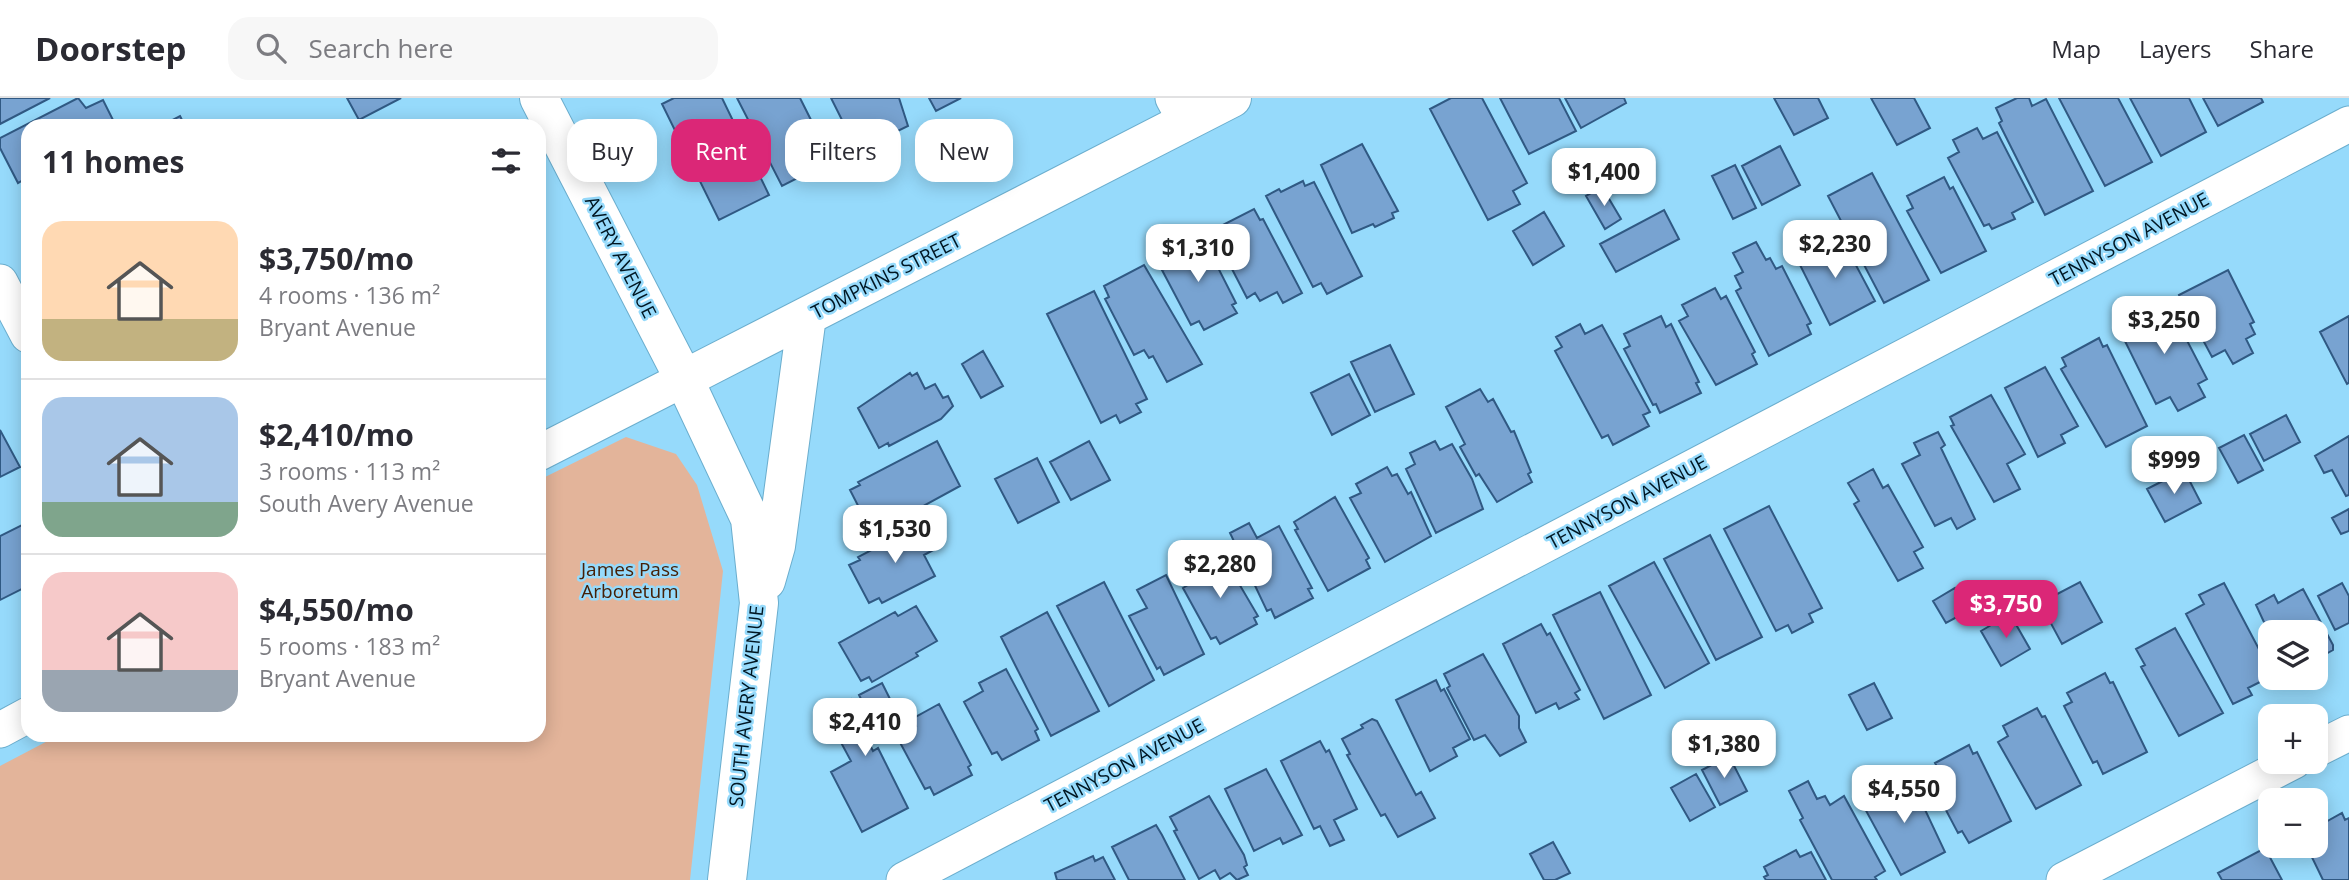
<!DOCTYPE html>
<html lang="en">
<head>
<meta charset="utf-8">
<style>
  body { margin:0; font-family:"Open Sans",sans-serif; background:#f7f7f7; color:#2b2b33; height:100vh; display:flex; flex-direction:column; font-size:26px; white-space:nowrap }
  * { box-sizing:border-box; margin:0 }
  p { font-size:23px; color:#7c7c81 }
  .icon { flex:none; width:38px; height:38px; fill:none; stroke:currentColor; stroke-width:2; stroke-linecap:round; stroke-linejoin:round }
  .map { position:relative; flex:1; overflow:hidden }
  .side { position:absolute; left:21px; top:21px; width:525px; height:623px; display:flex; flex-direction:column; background:#fff; border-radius:21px; box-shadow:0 4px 18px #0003 }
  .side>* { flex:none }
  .hud { position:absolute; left:567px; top:21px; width:665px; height:63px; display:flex; gap:14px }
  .controls { position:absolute; left:2258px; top:522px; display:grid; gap:14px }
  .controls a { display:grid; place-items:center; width:70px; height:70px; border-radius:14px; background:#fff; box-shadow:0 4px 18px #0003; font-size:35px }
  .price { position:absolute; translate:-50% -60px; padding:0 16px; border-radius:14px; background:#fff; color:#222; font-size:23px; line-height:46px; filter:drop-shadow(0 2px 4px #0008) }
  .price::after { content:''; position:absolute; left:50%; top:42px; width:21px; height:16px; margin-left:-10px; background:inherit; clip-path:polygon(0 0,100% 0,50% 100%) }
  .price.active { background:#db2777; color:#fff }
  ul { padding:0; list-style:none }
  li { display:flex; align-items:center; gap:21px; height:175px; padding:0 21px }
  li+li { border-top:2px solid #e1e1e2 }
  li span { display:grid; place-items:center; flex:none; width:196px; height:140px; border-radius:21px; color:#555 }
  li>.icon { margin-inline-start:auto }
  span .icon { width:84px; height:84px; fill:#fffc; stroke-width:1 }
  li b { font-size:30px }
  h2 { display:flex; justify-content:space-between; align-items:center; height:84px; padding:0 21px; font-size:30px }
  .chip { padding:0 24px; border-radius:21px; background:#fff; box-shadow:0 4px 18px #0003; font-size:24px; line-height:63px }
  .chip.active { background:#db2777; color:#fff }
  header { display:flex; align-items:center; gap:42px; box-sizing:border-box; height:98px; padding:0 35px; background:#fff; border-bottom:2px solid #e1e1e2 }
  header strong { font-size:33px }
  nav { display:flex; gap:38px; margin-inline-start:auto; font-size:24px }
  .search { width:490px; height:63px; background:#f7f7f7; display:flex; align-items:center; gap:18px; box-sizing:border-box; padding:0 24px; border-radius:21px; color:#7c7c81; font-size:26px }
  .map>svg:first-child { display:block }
  .green { fill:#e3b49a }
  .building { fill:#78a3d1; stroke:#305983; stroke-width:2 }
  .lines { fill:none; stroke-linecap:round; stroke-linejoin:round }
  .minor-casing { stroke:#6baece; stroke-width:37 }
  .tertiary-casing { stroke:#6baece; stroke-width:40 }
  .minor { stroke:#fff; stroke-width:35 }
  .tertiary { stroke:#fff; stroke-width:38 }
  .labels { text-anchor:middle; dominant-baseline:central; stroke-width:5; stroke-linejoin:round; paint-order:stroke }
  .street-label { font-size:19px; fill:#001622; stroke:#96dafb }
  .park-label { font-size:19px; fill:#462007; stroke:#96dafb }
</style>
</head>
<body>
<header>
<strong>Doorstep</strong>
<div class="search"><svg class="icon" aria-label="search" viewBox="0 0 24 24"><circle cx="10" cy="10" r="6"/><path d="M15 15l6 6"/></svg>Search here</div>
<nav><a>Map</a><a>Layers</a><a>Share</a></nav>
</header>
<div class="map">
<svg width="2349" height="782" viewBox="0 0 2349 782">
  <rect width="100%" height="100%" fill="#96dafb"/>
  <!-- green -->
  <path class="green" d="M626 339 676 356 697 387 723 473 690 782H0V668L59 637H539V382Z"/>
  <!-- building -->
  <path class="building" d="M0 0H50L0 26Z
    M78 0 86 10 103 2 116 28H28V79L18 85 0 50V40Z
    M347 0H401L359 22Z
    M674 0H722L769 97 719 122 662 6Z
    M737 0H800L811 22 808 24 829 64 782 88Z
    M831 0H899L908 28 863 50 857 37 851 40Z
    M929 0H961L936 13Z
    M1451 0H1482L1527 85 1513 93 1520 106 1488 122 1430 11Z
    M1500 0H1559L1576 33 1529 56Z
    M1565 0H1624L1626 5 1581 30Z
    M1774 0H1818L1828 20 1794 37Z
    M1871 0H1914L1930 30 1897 47Z
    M2017 0H2029L2032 8 2046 1 2093 93 2045 117 1999 25 2002 23 1996 10Z
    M2059 0H2118L2152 64 2105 88Z
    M2130 0H2189L2206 34 2161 58Z
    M2203 0H2261L2263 4 2218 28Z
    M180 18 185 28H161Z
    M1977 30 1983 41 1997 34 2033 104 2012 115 2015 121 1992 131 1989 126 1984 128 1948 60 1959 54 1953 42Z
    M1362 46 1398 113 1392 115 1394 120 1375 129 1373 126 1352 135 1321 67Z
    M1780 48 1800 87 1762 107 1742 68Z
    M1735 67 1756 110 1733 121 1712 78Z
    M1872 75 1929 182 1884 205 1828 98Z
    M1944 79 1950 91 1953 89 1986 153 1941 175 1907 113 1913 110 1907 98Z
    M1303 83 1305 88 1314 84 1362 178 1327 196 1321 185 1313 189 1266 98 1279 91 1281 94Z
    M1602 89 1621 121 1605 131 1586 98Z
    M1254 111 1260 122 1263 121 1302 195 1283 205 1277 194 1260 203 1255 195 1247 200 1218 144 1221 142 1215 131Z
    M1664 112 1679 141 1616 174 1600 146Z
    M1544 114 1564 148 1533 167 1513 133Z
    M1199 139 1205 151 1208 150 1236 205 1232 207 1237 215 1204 232 1199 223 1191 227 1162 172 1165 171 1160 159Z
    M1826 141 1829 147 1842 141 1875 203 1830 227 1795 157Z
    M1756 144 1766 162 1770 160 1776 171 1782 168 1811 225 1807 227 1811 236 1769 258 1736 193 1741 190 1735 178 1743 174 1733 155Z
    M1144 167 1202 266 1167 284 1153 258 1149 260 1144 252 1134 257 1105 201 1109 199 1104 188Z
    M2228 172 2254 224 2250 226 2255 236 2246 241 2253 255 2233 266 2225 252 2212 259 2179 197Z
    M1715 190 1721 201 1726 198 1755 254 1752 256 1757 266 1716 287 1679 223 1688 218 1682 207Z
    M1094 193 1147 301 1136 306 1141 314 1120 325 1116 317 1101 325 1047 216Z
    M2166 202 2207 281 2198 286 2205 299 2178 313 2170 299 2156 306 2117 227Z
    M1661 218 1666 229 1671 226 1699 284 1696 285 1701 295 1660 315 1656 306 1653 307 1624 251 1630 248 1624 236Z
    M2349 218V285L2347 286 2320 234Z
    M1580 226 1585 236 1602 227 1650 314 1643 317 1649 328 1613 347 1608 337 1602 340 1555 253 1562 249 1556 239Z
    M2099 240 2103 249 2107 247 2147 328 2106 349 2061 271 2066 268 2062 260Z
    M1390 247 1414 296 1375 314 1351 264Z
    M983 253 1003 288 981 300 962 266Z
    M2045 269 2078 328 2061 337 2065 345 2038 359 2005 290Z
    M910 275 912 278 917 275 925 291 935 286 943 300 948 298 953 308 941 321 889 348 888 345 879 350 858 310Z
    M1349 276 1370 317 1332 337 1311 295Z
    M1480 291 1488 304 1493 301 1511 334 1514 333 1531 374 1528 376 1532 384 1497 404 1479 376 1476 378 1460 349 1465 346 1446 309Z
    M1991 297 2025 356 2007 366 2020 391 1994 404 1951 328 1954 327 1950 319Z
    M2286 317 2300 344 2264 363 2250 336Z
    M0 332 20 369 0 379Z
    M1938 334 1945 347 1941 350 1975 421 1957 431 1951 420 1935 428 1902 366 1920 357 1914 345Z
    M2244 337 2263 372 2238 385 2219 350Z
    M2349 338V397L2346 398 2332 372 2324 375 2315 358Z
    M937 343 960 388 883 430 880 425 870 431 850 392 860 387 858 384Z
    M1089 343 1110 382 1071 402 1050 364Z
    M1435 343 1440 352 1452 346 1472 381 1483 411 1436 435 1406 371 1415 366 1410 355Z
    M1037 360 1059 404 1018 425 995 381Z
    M1387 369 1392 378 1397 376 1408 396 1411 394 1431 438 1385 464 1350 400 1361 395 1356 386Z
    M1873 371 1883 390 1888 387 1923 449 1914 454 1923 470 1898 483 1854 406 1859 403 1848 385Z
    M2184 372 2201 405 2165 424 2147 391Z
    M1335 399 1369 460 1366 462 1370 470 1328 493 1295 432 1298 431 1294 424Z
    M1769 408 1822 510 1809 516 1813 524 1792 535 1788 527 1776 533 1724 431Z
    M2349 411V433L2341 436 2332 420Z
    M28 424V488L0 502V438Z
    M923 425 937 450 924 457 935 478 882 505 879 500 869 505 849 467 860 462 858 459Z
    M1249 425 1257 440 1279 428 1312 490 1308 491 1313 500 1275 520 1271 511 1267 513 1230 435Z
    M1710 437 1762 539 1716 562 1664 461Z
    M1218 450 1258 518 1254 520 1257 526 1220 546 1216 539 1211 541 1183 490 1201 479 1197 471 1209 464 1205 457Z
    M1654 464 1709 565 1665 590 1609 488Z
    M1166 477 1204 556 1164 577 1160 569 1157 571 1129 518 1147 510 1137 492Z
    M1104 484 1154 582 1109 608 1057 508Z
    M2080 484 2102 524 2062 546 2040 505Z
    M2224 485 2270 572 2266 581 2248 590 2252 597 2233 606 2186 516 2204 506 2199 497Z
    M2342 485 2349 498V525L2335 532 2318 498Z
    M1955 490 1968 513 1946 525 1933 503Z
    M2303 491 2333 547V552L2315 562V534H2270V537L2256 507 2274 497 2278 505Z
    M1600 494 1651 597 1604 621 1553 517Z
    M916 508 937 543 916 555 918 558 872 584 869 579 861 583 839 545 895 514 898 518Z
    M1047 514 1099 613 1051 638 1001 539Z
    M2010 516 2030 551 2001 568 1981 533Z
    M1541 526 1547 537 1550 535 1580 592 1575 595 1579 601 1559 611 1556 605 1536 615 1503 546Z
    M2175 530 2223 615 2179 638 2141 569 2145 567 2136 551Z
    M1483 556 1519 618V630L1526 644 1500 658 1485 637 1474 642 1447 590 1450 588 1444 576Z
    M1006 571 1038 631 1035 633 1039 642 1002 662 997 654 992 656 964 604 983 593 979 585Z
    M2105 575 2110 585 2113 584 2147 654 2103 676 2097 663 2093 665 2064 608 2072 604 2067 595Z
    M1436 582 1441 593 1444 591 1470 641 1453 650 1457 658 1430 673 1396 602Z
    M882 585 900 621 877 633 879 637 868 643 873 653 878 650 908 710 862 734 831 674 851 663 837 637 829 641 818 618 851 601 863 623 870 619 859 597Z
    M1874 585 1892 620 1867 632 1849 597Z
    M939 606 971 667 968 669 972 677 934 697 930 689 925 691 897 639 916 628 912 621Z
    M2037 610 2042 619 2045 618 2081 687 2036 711 1998 644 2008 638 2003 628Z
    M1372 621 1377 623 1416 697 1421 694 1435 720 1398 739 1385 716 1381 718 1347 657 1350 656 1342 641 1363 630 1361 627Z
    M1320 643 1326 654 1329 652 1357 711 1334 722 1344 742 1330 748 1320 728 1314 731 1281 663Z
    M1969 647 1973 656 1977 654 2011 723 1969 745 1962 733 1958 735 1929 680 1940 674 1935 665Z
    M1729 658 1747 693 1720 707 1702 672Z
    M1266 671 1302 737 1283 746 1280 740 1254 753 1225 691Z
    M1696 676 1715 709 1690 723 1671 690Z
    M1901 678 1906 687 1912 684 1945 754 1901 777 1864 709 1873 704 1868 696Z
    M1808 683 1817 701 1825 698 1830 707 1844 698 1885 773 1875 779 1877 782H1832L1800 722 1803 720 1789 693Z
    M1209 698 1244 757 1247 767 1244 769 1248 777 1237 782 1230 775 1220 781 1215 772 1199 781 1174 733 1177 732 1170 719Z
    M2342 715 2345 722 2349 720V782H2323L2306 747H2315V730Z
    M1156 727 1162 737 1185 782H1129L1112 749Z
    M1553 744 1570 775 1555 782H1544L1530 756Z
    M2265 750 2282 782H2222L2218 775Z
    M1796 752 1800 759 1811 754 1826 782H1766L1764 779 1768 777 1764 769Z
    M1093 758 1095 763 1103 759 1115 782H1057L1055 775Z"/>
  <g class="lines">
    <defs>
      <path id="minor" d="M1173 0 1186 24
        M0 184 28 237
        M539 355 684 281
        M0 632 28 617
        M2315 652 2349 635
        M904 782 2349 26
        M2064 782 2294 663"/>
      <path id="tertiary" d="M539 0 684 281 750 421 759 505 727 782
        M684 281 1232 0
        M766 483 776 448 807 218"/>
    </defs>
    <!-- minor casing -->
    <use href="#minor" class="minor-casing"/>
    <!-- tertiary casing -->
    <use href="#tertiary" class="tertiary-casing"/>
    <!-- minor -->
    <use href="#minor" class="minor"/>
    <!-- tertiary -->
    <use href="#tertiary" class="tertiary"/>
  </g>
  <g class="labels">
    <!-- street labels -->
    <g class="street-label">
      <text transform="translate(2129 141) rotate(-28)">TENNYSON AVENUE</text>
      <text transform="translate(621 159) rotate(63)">AVERY AVENUE</text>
      <text transform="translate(886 178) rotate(-27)">TOMPKINS STREET</text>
      <text transform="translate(1627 404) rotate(-28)">TENNYSON AVENUE</text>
      <text transform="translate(746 608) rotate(-84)">SOUTH AVERY AVENUE</text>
      <text transform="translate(1124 667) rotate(-28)">TENNYSON AVENUE</text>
    </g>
    <!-- park labels -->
    <g class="park-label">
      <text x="630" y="471">James Pass<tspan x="630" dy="22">Arboretum</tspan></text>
    </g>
  </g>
</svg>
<div class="controls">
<a><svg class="icon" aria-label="layers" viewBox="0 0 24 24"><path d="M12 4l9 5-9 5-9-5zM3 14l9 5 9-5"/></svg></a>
<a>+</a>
<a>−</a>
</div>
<b class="price" style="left:1604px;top:110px">$1,400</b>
<b class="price" style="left:1835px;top:182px">$2,230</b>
<b class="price" style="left:1198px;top:186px">$1,310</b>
<b class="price" style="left:2164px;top:258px">$3,250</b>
<b class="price" style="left:2174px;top:398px">$999</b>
<b class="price" style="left:895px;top:467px">$1,530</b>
<b class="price" style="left:1220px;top:502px">$2,280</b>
<b class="price active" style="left:2006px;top:542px">$3,750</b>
<b class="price" style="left:865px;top:660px">$2,410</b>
<b class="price" style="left:1724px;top:682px">$1,380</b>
<b class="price" style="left:1904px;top:727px">$4,550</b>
<div class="hud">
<a class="chip">Buy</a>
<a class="chip active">Rent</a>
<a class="chip">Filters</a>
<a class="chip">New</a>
</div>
<section class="side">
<h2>11 homes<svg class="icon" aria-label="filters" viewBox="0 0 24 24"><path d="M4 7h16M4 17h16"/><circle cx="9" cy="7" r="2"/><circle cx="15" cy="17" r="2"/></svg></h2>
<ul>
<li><span style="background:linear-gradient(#ffd9b3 70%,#c2b280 0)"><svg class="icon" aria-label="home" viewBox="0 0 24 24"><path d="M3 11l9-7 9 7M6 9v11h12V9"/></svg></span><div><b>$3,750/mo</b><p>4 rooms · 136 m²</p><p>Bryant Avenue</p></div></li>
<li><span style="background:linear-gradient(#a9c7e8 75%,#7fa58c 0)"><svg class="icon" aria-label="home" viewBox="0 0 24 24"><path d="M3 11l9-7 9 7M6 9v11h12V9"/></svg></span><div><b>$2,410/mo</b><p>3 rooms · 113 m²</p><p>South Avery Avenue</p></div></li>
<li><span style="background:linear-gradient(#f6c9c9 70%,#9aa5b1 0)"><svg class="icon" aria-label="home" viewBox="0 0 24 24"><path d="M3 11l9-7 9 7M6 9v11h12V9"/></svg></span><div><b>$4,550/mo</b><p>5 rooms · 183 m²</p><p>Bryant Avenue</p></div></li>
</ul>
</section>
</div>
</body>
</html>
